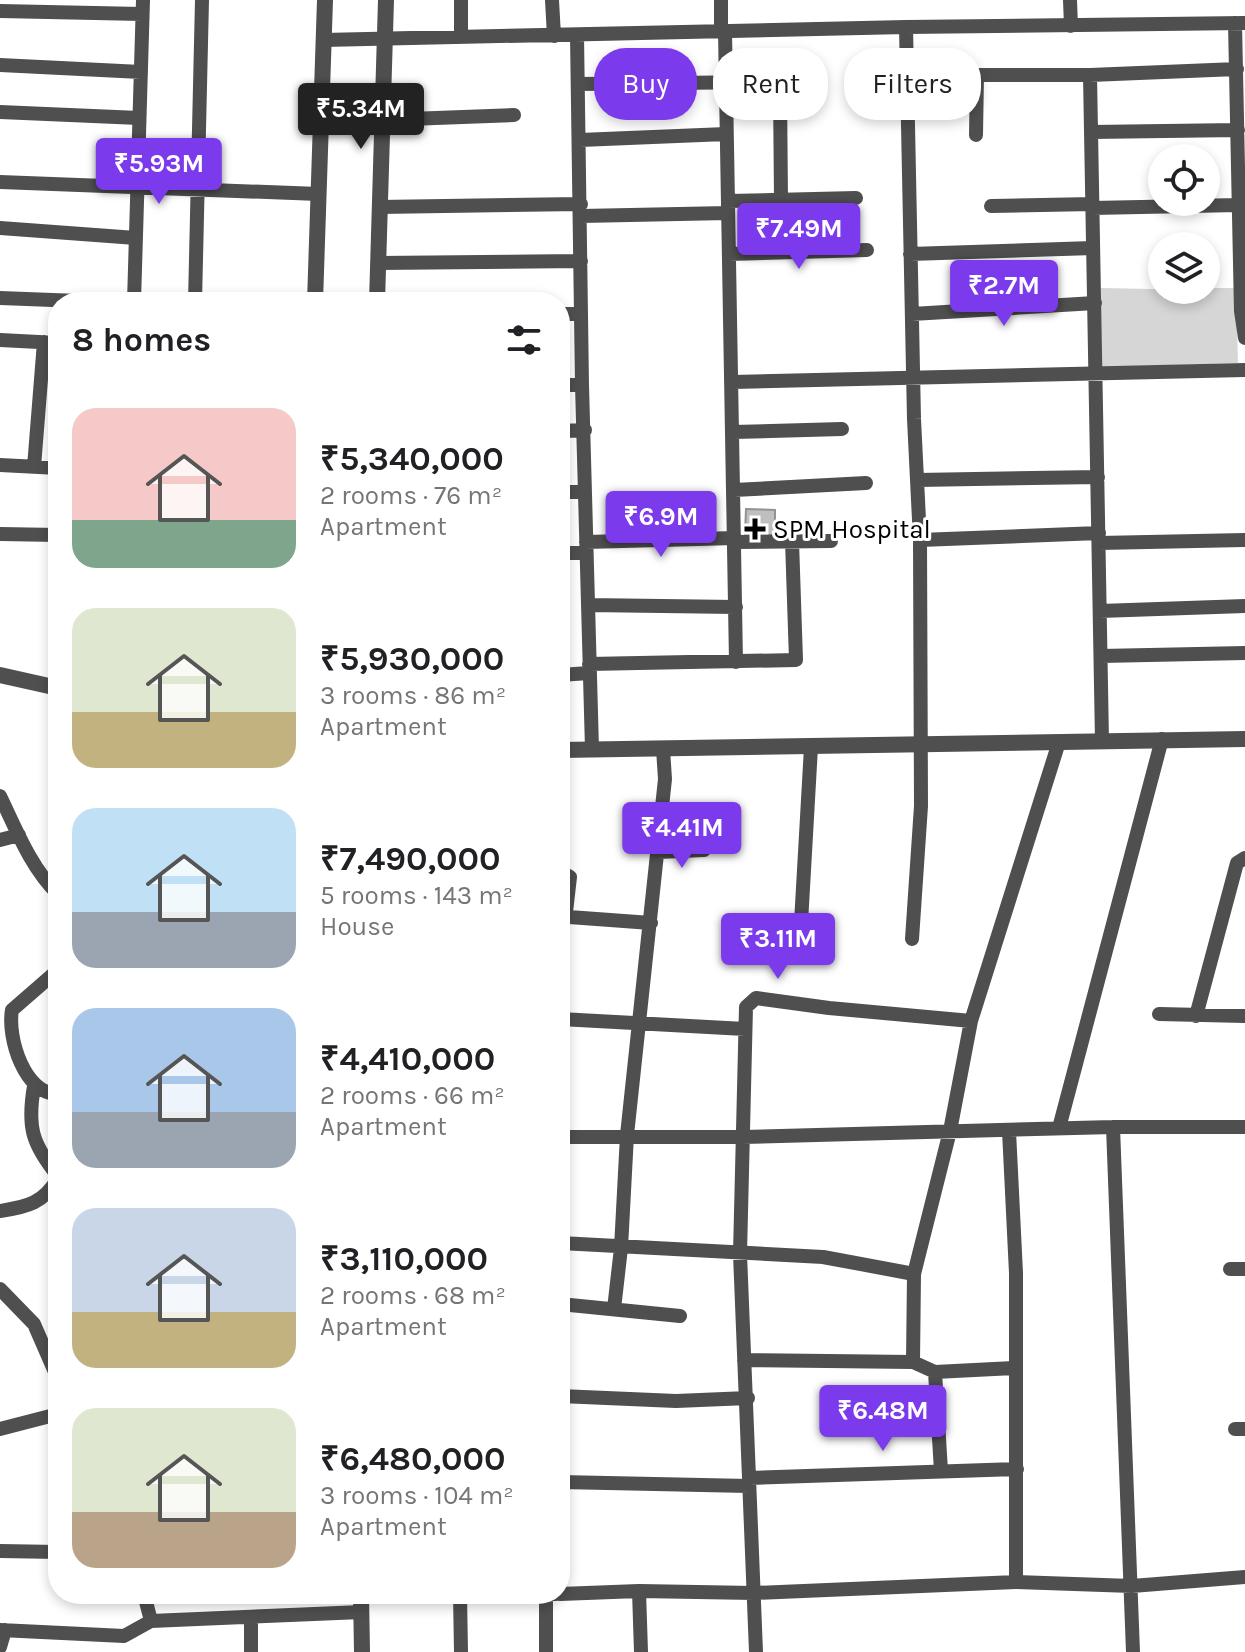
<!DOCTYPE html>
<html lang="en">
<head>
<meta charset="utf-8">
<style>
  body { margin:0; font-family:Karla,sans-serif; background:#f2f2f2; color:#202124; height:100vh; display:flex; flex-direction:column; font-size:30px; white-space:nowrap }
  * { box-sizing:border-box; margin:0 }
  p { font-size:26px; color:#757577 }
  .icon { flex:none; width:44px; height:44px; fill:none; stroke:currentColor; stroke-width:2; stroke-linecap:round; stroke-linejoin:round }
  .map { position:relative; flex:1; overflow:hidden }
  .sheet { position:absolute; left:48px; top:292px; width:522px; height:1312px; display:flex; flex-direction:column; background:#fff; border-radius:32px; box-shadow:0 4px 12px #0003 }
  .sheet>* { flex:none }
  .hud { position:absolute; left:594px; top:48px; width:530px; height:72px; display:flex; gap:16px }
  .fabs { position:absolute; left:1148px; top:144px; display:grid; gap:16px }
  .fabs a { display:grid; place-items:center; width:72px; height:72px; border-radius:50%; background:#fff; box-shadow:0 4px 12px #0003; font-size:40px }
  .price { position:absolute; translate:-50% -68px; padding:0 18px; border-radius:8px; background:#7c3aed; color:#fff; font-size:26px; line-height:52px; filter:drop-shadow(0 2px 4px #0008) }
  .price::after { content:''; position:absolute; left:50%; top:48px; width:24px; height:18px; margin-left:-12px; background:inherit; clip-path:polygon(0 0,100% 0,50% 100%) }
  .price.on { background:#222; color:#fff }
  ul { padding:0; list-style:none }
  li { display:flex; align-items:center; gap:24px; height:200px; padding:0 24px }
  li span { display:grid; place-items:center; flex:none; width:224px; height:160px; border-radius:24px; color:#555 }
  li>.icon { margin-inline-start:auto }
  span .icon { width:96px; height:96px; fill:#fffc; stroke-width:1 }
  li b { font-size:34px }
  h2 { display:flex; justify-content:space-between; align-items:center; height:96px; padding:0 24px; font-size:34px }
  .pill { padding:0 28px; border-radius:32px; background:#fff; box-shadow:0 4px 12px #0003; font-size:28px; line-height:72px }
  .pill.on { background:#7c3aed; color:#fff }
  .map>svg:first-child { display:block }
  .green { fill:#d6d6d6 }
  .building { fill:#bfbfbf; stroke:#939393; stroke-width:2 }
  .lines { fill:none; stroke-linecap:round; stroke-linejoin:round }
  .minor { stroke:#4f4f4f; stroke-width:14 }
  .tertiary { stroke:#4f4f4f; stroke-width:16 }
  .poi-dot { fill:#000; stroke:#fff; stroke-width:3 }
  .labels { text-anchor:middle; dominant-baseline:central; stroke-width:6; stroke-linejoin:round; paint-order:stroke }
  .poi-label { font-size:26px; fill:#000; stroke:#fff; text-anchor:start }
</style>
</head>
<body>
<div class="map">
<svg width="1245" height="1652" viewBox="0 0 1245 1652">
  <rect width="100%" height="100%" fill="#fff"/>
  <!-- green -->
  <path class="green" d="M1101 288 1206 290V288H1236L1238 363 1101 367Z"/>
  <!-- building -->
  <path class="building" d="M746 509 775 510V535L745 534Z"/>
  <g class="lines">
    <!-- minor -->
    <path class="minor" d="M461 0V37
      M552 0 554 36
      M721 0V32
      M1070 0 1071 26
      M0 11 142 14
      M1235 23 1241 311 1245 338
      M906 27 914 419 920 540 921 806 912 939
      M725 31 736 662
      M577 35 582 385 592 749
      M323 40 906 27 1245 23
      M0 65 141 72
      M907 75H1090L1237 69
      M1090 75 1102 741
      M578 84 776 82 780 88 781 200
      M0 112 139 118
      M382 120 514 115
      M1091 132 1238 130
      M976 135 977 75
      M580 140 726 134
      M0 182 319 194
      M728 201 856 198
      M991 206 1093 204
      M379 207 581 204
      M1092 208 1239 205
      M581 216 728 213
      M0 228 136 238
      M729 254 867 250
      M910 254 1093 248
      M378 263 581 261
      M0 298 105 302
      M134 302 143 0
      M195 302 202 0
      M560 314H581
      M912 314 1095 303
      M0 340 58 343
      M733 382 1245 370
      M560 385H582
      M560 431 585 430
      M733 432 842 429
      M0 465 58 468
      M34 467 44 342
      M917 480 1098 477
      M734 490 866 483
      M560 492H585
      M0 534 58 535
      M920 540 1099 533
      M586 542 735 538
      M735 542 831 541
      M1099 543 1245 540
      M560 553H586
      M588 605 736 607
      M1100 611 1245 606
      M1101 656 1245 653
      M589 664 796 660 792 541
      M560 675 589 673
      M0 796C16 829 31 868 58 894
      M0 840 19 835
      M658 852 704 850
      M560 871 570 877 566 912 569 917 651 923
      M799 958 811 747
      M58 970 12 1010C7 1038 25 1095 58 1094
      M1159 1014 1245 1016
      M1196 1016 1237 863 1245 858
      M560 1019 745 1029
      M34 1086C27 1127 32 1144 58 1176
      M1113 1127 1133 1652
      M1059 1128 1162 739
      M1009 1131 1016 1273V1582
      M560 1137H742L1113 1127H1245
      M0 1211C27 1207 44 1203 58 1178
      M560 1243 823 1257 914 1274
      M1230 1269H1245
      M0 1289 34 1324 58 1379
      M560 1304 680 1316
      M614 1309 621 1248 627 1135 665 779 663 749
      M744 1360 913 1362 935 1372 1014 1368
      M913 1362 914 1274 950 1131 971 1021 1059 742
      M935 1372 941 1471
      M560 1396 676 1401 748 1398
      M0 1429 58 1414
      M1235 1429H1245
      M750 1478 1017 1469
      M560 1482 749 1486
      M57 1501 58 1510
      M0 1551 58 1552
      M639 1591 641 1652
      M144 1594 151 1621
      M460 1594 461 1652
      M546 1594V1652
      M560 1594 639 1591 754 1593 1016 1582 1132 1586 1245 1577
      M361 1596 556 1594
      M251 1617V1652
      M0 1630 124 1636 151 1621 362 1612
      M0 1647 5 1630
      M756 1652 740 1254 746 1007 756 998 829 1008 971 1021"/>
    <!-- tertiary -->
    <path class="tertiary" d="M315 302 325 0
      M377 302 386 0
      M0 675 58 688
      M560 750 1245 739
      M361 1594 362 1652"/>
  </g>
  <!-- markers -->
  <path class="poi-dot" d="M751 517h8v8h8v8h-8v8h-8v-8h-8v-8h8z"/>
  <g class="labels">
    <!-- poi labels -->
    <g class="poi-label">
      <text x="773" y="529">SPM Hospital</text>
    </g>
  </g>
</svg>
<div class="fabs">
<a><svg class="icon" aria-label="locate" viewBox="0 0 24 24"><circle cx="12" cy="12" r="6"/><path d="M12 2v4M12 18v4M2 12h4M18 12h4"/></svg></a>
<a><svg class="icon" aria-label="layers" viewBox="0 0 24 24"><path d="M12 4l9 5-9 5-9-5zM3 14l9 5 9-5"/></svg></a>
</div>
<b class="price on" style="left:361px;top:151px">₹5.34M</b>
<b class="price" style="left:159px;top:206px">₹5.93M</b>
<b class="price" style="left:799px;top:271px">₹7.49M</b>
<b class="price" style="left:1004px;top:328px">₹2.7M</b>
<b class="price" style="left:661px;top:559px">₹6.9M</b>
<b class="price" style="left:682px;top:870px">₹4.41M</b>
<b class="price" style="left:778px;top:981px">₹3.11M</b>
<b class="price" style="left:883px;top:1453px">₹6.48M</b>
<div class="hud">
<a class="pill on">Buy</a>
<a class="pill">Rent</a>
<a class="pill">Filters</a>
</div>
<section class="sheet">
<h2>8 homes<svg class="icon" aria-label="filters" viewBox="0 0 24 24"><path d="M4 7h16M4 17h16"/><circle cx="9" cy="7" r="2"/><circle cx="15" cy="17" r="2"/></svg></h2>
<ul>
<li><span style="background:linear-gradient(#f6c9c9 70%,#7fa58c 0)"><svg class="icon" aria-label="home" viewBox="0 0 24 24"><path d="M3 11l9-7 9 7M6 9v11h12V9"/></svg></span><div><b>₹5,340,000</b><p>2 rooms · 76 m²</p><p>Apartment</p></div></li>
<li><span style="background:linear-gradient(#dfe7d0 65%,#c2b280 0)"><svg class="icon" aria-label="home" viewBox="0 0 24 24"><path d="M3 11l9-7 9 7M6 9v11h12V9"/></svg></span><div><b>₹5,930,000</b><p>3 rooms · 86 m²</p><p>Apartment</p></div></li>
<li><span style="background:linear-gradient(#bfe0f5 65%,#9aa5b1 0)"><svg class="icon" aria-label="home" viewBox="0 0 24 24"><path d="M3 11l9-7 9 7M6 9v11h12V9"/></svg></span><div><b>₹7,490,000</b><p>5 rooms · 143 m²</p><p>House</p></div></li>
<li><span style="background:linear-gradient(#a9c7e8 65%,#9aa5b1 0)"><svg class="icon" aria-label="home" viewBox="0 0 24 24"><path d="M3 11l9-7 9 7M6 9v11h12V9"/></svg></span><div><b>₹4,410,000</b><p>2 rooms · 66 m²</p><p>Apartment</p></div></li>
<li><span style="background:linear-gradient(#c9d6e8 65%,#c2b280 0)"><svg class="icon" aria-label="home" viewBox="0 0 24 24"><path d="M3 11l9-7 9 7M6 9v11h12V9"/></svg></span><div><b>₹3,110,000</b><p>2 rooms · 68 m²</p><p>Apartment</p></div></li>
<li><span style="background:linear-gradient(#dfe7d0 65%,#b9a48a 0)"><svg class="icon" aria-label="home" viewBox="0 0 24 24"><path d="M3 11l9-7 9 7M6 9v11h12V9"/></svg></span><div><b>₹6,480,000</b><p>3 rooms · 104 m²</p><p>Apartment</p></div></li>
</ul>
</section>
</div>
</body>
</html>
